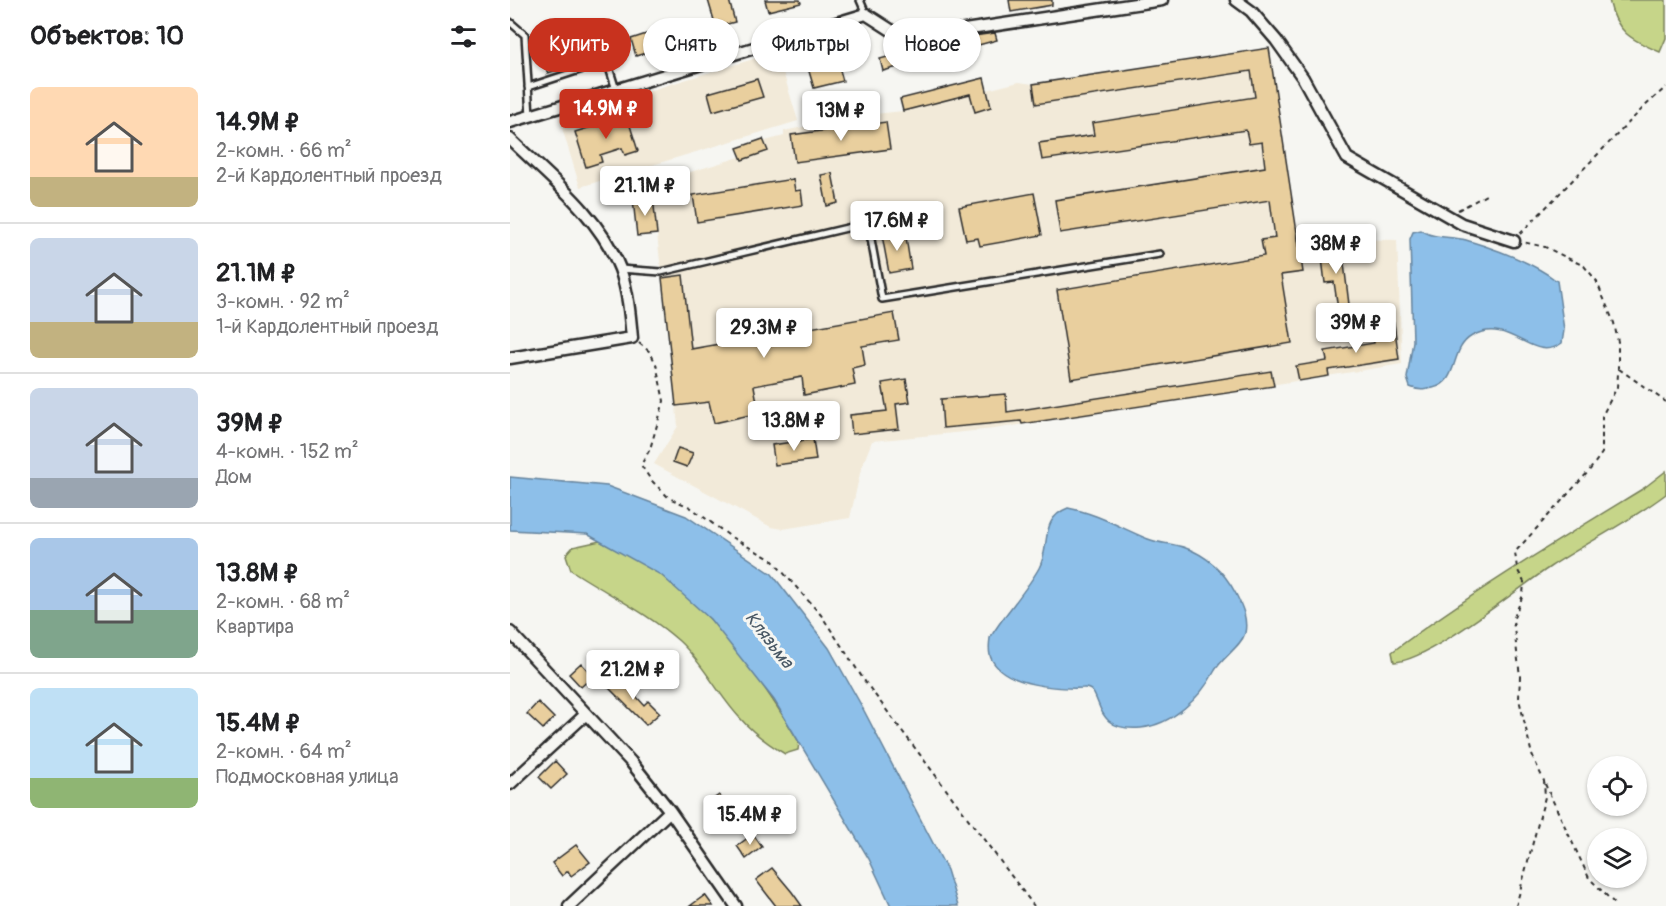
<!DOCTYPE html>
<html lang="ru">
<head>
<meta charset="utf-8">
<style>
  body { margin:0; font-family:Pangolin,sans-serif; background:#f2f2f2; color:#202124; height:100vh; display:flex; flex-direction:column; font-size:22px; white-space:nowrap }
  * { box-sizing:border-box; margin:0 }
  p { font-size:20px; color:#757577 }
  .icon { flex:none; width:33px; height:33px; fill:none; stroke:currentColor; stroke-width:2; stroke-linecap:round; stroke-linejoin:round }
  .map { position:relative; flex:1; overflow:hidden }
  .side { display:flex; flex-direction:column; background:#fff; width:510px }
  .side>* { flex:none }
  .top-card { position:absolute; left:18px; top:18px; width:570px; height:54px; display:flex; gap:12px }
  .fabs { position:absolute; left:1077px; top:756px; display:grid; gap:12px }
  .fabs a { display:grid; place-items:center; width:60px; height:60px; border-radius:50%; background:#fff; box-shadow:0 2px 4px #0004; font-size:30px }
  .price { position:absolute; translate:-50% -51px; padding:0 14px; border-radius:6px; background:#fff; color:#222; font-size:20px; line-height:39px; filter:drop-shadow(0 2px 3px #0008) }
  .price::after { content:''; position:absolute; left:50%; top:36px; width:18px; height:14px; margin-left:-9px; background:inherit; clip-path:polygon(0 0,100% 0,50% 100%) }
  .price.selected { background:#c8321e; color:#fff }
  ul { padding:0; list-style:none }
  li { display:flex; align-items:center; gap:18px; height:150px; padding:0 30px }
  li+li { border-top:2px solid #e0e0e0 }
  li span { display:grid; place-items:center; flex:none; width:168px; height:120px; border-radius:9px; color:#555 }
  li>.icon { margin-inline-start:auto }
  span .icon { width:72px; height:72px; fill:#fffc; stroke-width:1 }
  li b { font-size:26px }
  h2 { display:flex; justify-content:space-between; align-items:center; height:72px; padding:0 30px; font-size:26px }
  .chip { padding:0 21px; border-radius:27px; background:#fff; box-shadow:0 2px 4px #0004; font-size:21px; line-height:54px }
  .chip.selected { background:#c8321e; color:#fff }
  main { display:flex; flex:1; min-height:0 }
  .map>svg:first-child { display:block }
  .built { fill:#f2ead9 }
  .green { fill:#c6d589; stroke:#78805a; stroke-width:1.5 }
  .water { fill:#8dbfe9; stroke:#66849d; stroke-width:1.5 }
  .building { fill:#e9cf9e; stroke:#2b2b2b; stroke-width:1.5 }
  .lines { fill:none; stroke-linecap:round; stroke-linejoin:round }
  .service-casing { stroke:#2b2b2b; stroke-width:10 }
  .minor-casing { stroke:#2b2b2b; stroke-width:15 }
  .path { stroke:#2b2b2b; stroke-width:2; stroke-dasharray:4.5 4.5; stroke-linecap:butt }
  .service { stroke:#f6f6f2; stroke-width:5 }
  .minor { stroke:#f6f6f2; stroke-width:10 }
  .labels { text-anchor:middle; dominant-baseline:central; stroke-width:6; stroke-linejoin:round; paint-order:stroke }
  .water-label { font-size:18px; font-style:italic; fill:#485764; stroke:#f6f6f2 }
</style>
</head>
<body>
<main>
<section class="side">
<h2>Объектов: 10<svg class="icon" aria-label="filters" viewBox="0 0 24 24"><path d="M4 7h16M4 17h16"/><circle cx="9" cy="7" r="2"/><circle cx="15" cy="17" r="2"/></svg></h2>
<ul>
<li><span style="background:linear-gradient(#ffd9b3 75%,#c2b280 0)"><svg class="icon" aria-label="home" viewBox="0 0 24 24"><path d="M3 11l9-7 9 7M6 9v11h12V9"/></svg></span><div><b>14.9M ₽</b><p>2-комн. · 66 m²</p><p>2-й Кардолентный проезд</p></div></li>
<li><span style="background:linear-gradient(#c9d6e8 70%,#c2b280 0)"><svg class="icon" aria-label="home" viewBox="0 0 24 24"><path d="M3 11l9-7 9 7M6 9v11h12V9"/></svg></span><div><b>21.1M ₽</b><p>3-комн. · 92 m²</p><p>1-й Кардолентный проезд</p></div></li>
<li><span style="background:linear-gradient(#c9d6e8 75%,#9aa5b1 0)"><svg class="icon" aria-label="home" viewBox="0 0 24 24"><path d="M3 11l9-7 9 7M6 9v11h12V9"/></svg></span><div><b>39M ₽</b><p>4-комн. · 152 m²</p><p>Дом</p></div></li>
<li><span style="background:linear-gradient(#a9c7e8 60%,#7fa58c 0)"><svg class="icon" aria-label="home" viewBox="0 0 24 24"><path d="M3 11l9-7 9 7M6 9v11h12V9"/></svg></span><div><b>13.8M ₽</b><p>2-комн. · 68 m²</p><p>Квартира</p></div></li>
<li><span style="background:linear-gradient(#bfe0f5 75%,#8fb573 0)"><svg class="icon" aria-label="home" viewBox="0 0 24 24"><path d="M3 11l9-7 9 7M6 9v11h12V9"/></svg></span><div><b>15.4M ₽</b><p>2-комн. · 64 m²</p><p>Подмосковная улица</p></div></li>
</ul>
</section>
<div class="map">
<svg width="1156" height="906" viewBox="0 0 1156 906">
  <rect width="100%" height="100%" fill="#f6f6f2"/>
  <filter id="ink" filterUnits="userSpaceOnUse"><feTurbulence type="fractalNoise" baseFrequency=".0167" numOctaves="2"/><feDisplacementMap in="SourceGraphic" scale="12" xChannelSelector="R" yChannelSelector="G"/><feConvolveMatrix kernelMatrix="1 2 1 2 8 2 1 2 1" color-interpolation-filters="sRGB"/></filter>
  <g filter="url(#ink)">
    <!-- built -->
    <path class="built" d="M760 48 788 238 887 240 892 364 484 429 362 441 351 469 340 518 273 529 261 527 144 464 168 426 147 234 127 236 121 190 230 157 227 148 253 139 255 141 274 136V131L346 116 393 111 474 78 477 90 509 82 523 84Z
      M267 52 288 121 70 187 49 118Z"/>
    <!-- green -->
    <path class="green" d="M1099 0H1156V38L1150 52C1121 40 1106 32 1099 0Z
      M1156 471V494C1119 522 1078 542 1040 567 1008 588 918 662 884 662L882 652C962 592 1049 540 1134 488Z
      M90 541C110 552 133 562 151 575 208 617 253 682 289 742L288 750 275 754C258 744 242 732 229 717 207 693 193 663 169 641 137 612 97 594 61 570L56 555 63 547Z"/>
    <!-- water -->
    <path class="water" d="M911 230C923 239 941 236 956 240 986 249 1022 262 1047 281L1054 330 1052 343C1022 365 1001 315 962 336 939 349 950 382 923 388 914 390 909 391 900 387L897 378 903 341 900 239 903 232Z
      M0 477 97 486 176 516 262 574 319 648 350 703 437 870 448 906H381L359 859 264 700 200 619 151 575 77 534 0 530Z
      M558 508C586 513 611 528 638 539 650 544 661 543 673 547 697 555 714 571 726 594 732 606 738 619 735 633 731 647 711 658 704 672 691 697 662 725 631 728 577 733 596 686 573 688 549 689 496 686 482 660 478 654 479 645 480 638 494 614 515 593 529 568 541 546 529 519 558 508Z"/>
    <!-- building -->
    <path class="building" d="M198 0H219L225 22 206 27Z
      M255 0H290L291 3 258 11Z
      M499 0H542V5L501 12Z
      M173 22 179 39 126 56 121 39Z
      M485 33 487 40 373 71 370 59 442 39Z
      M79 40 85 57 38 73 32 56Z
      M291 47 293 54 307 50 312 68 328 63 333 81 304 88 298 68 288 71 282 50Z
      M759 48 793 272 771 275 782 343 561 379 547 290 754 256 751 240 765 238 760 200 550 233 545 200 755 167 752 142 739 144 736 130 532 160 529 143 584 135 582 123 745 97 741 71 526 104 523 84Z
      M474 78 481 107 465 112 460 94 393 111 390 99Z
      M247 79 253 97 203 111 198 93Z
      M117 116 128 151 115 155 112 148 90 155 92 162 76 167 65 132Z
      M376 122 380 149 285 162 281 135Z
      M253 139 258 151 232 160 227 148Z
      M322 173 328 203 317 206 311 175Z
      M283 179 285 191 291 190 293 205 187 222 183 195Z
      M524 193 532 235 470 246 468 238 456 240 449 207Z
      M143 197 147 234 127 236 123 199Z
      M395 231 401 269 379 273 372 235Z
      M831 239 841 321 830 323 824 282 815 283 810 242Z
      M173 275 181 349 384 313 389 340 352 346 355 365 342 368 345 385 294 395 292 377 244 386 249 413 204 423 199 402 166 406 152 278Z
      M884 323 889 359 818 370 819 376 789 381 786 366 817 361 815 351 864 343 862 326Z
      M761 371 764 386 512 424 511 421 433 428 431 399 496 394 497 412Z
      M396 379 400 402 386 404 389 429 342 434 340 415 377 411 372 383Z
      M303 439 306 460 265 465 262 445Z
      M168 448 183 453 177 467 163 462Z
      M71 663 83 676 71 687 59 674Z
      M108 676 134 705 138 701 150 713 136 725 97 686Z
      M28 702 44 718 33 729 17 714Z
      M45 761 57 774 41 789 29 777Z
      M209 795 217 806 221 803 227 811 208 824 195 805Z
      M243 834 252 847 236 859 227 846Z
      M66 845 80 862 61 876 58 871 52 876 42 863Z
      M262 868 282 892 292 906H266L246 880Z
      M195 895 203 906H180Z"/>
    <g class="lines">
      <defs>
        <path id="service" d="M350 0 356 14
          M0 22 15 35 20 116
          M18 87 97 61 106 90
          M110 269 151 272 358 223 372 299 650 254"/>
        <path id="minor" d="M726 0 741 11 766 40 793 78 837 158 952 224 1004 241
          M0 122 356 14 395 39 652 0
          M0 139C39 177 90 216 110 269 118 291 120 315 122 338L0 358
          M0 632 121 762 160 811 226 906
          M0 784 75 715
          M59 906 160 811"/>
      </defs>
      <!-- service casing -->
      <use href="#service" class="service-casing"/>
      <!-- minor casing -->
      <use href="#minor" class="minor-casing"/>
      <!-- path -->
      <path class="path" d="M948 210 978 194
        M1010 234 1133 108 1156 87
        M129 343 140 352 146 364 154 401 140 449 131 465 141 480 159 498 180 507 221 537 262 560 311 615 356 683 524 906
        M1109 369 1156 402
        M1035 784 1079 878 1107 906
        M1006 906 1035 797 1034 781 1022 755 1009 699 1010 676 1003 620 1013 595 1014 582 1007 569 1005 552 1079 471 1092 453V416L1107 387 1108 374V342L1104 323 1086 280 1074 266 1035 247 1013 242"/>
      <!-- service -->
      <use href="#service" class="service"/>
      <!-- minor -->
      <use href="#minor" class="minor"/>
    </g>
  </g>
  <g class="labels">
    <!-- water labels -->
    <g class="water-label">
      <text transform="translate(259 640) rotate(52)">Клязьма</text>
    </g>
  </g>
</svg>
<div class="fabs">
<a><svg class="icon" aria-label="locate" viewBox="0 0 24 24"><circle cx="12" cy="12" r="6"/><path d="M12 2v4M12 18v4M2 12h4M18 12h4"/></svg></a>
<a><svg class="icon" aria-label="layers" viewBox="0 0 24 24"><path d="M12 4l9 5-9 5-9-5zM3 14l9 5 9-5"/></svg></a>
</div>
<b class="price selected" style="left:96px;top:140px">14.9M ₽</b>
<b class="price" style="left:331px;top:142px">13M ₽</b>
<b class="price" style="left:135px;top:217px">21.1M ₽</b>
<b class="price" style="left:387px;top:252px">17.6M ₽</b>
<b class="price" style="left:826px;top:275px">38M ₽</b>
<b class="price" style="left:846px;top:354px">39M ₽</b>
<b class="price" style="left:254px;top:359px">29.3M ₽</b>
<b class="price" style="left:284px;top:452px">13.8M ₽</b>
<b class="price" style="left:123px;top:701px">21.2M ₽</b>
<b class="price" style="left:240px;top:846px">15.4M ₽</b>
<div class="top-card">
<a class="chip selected">Купить</a>
<a class="chip">Снять</a>
<a class="chip">Фильтры</a>
<a class="chip">Новое</a>
</div>
</div>
</main>
</body>
</html>
